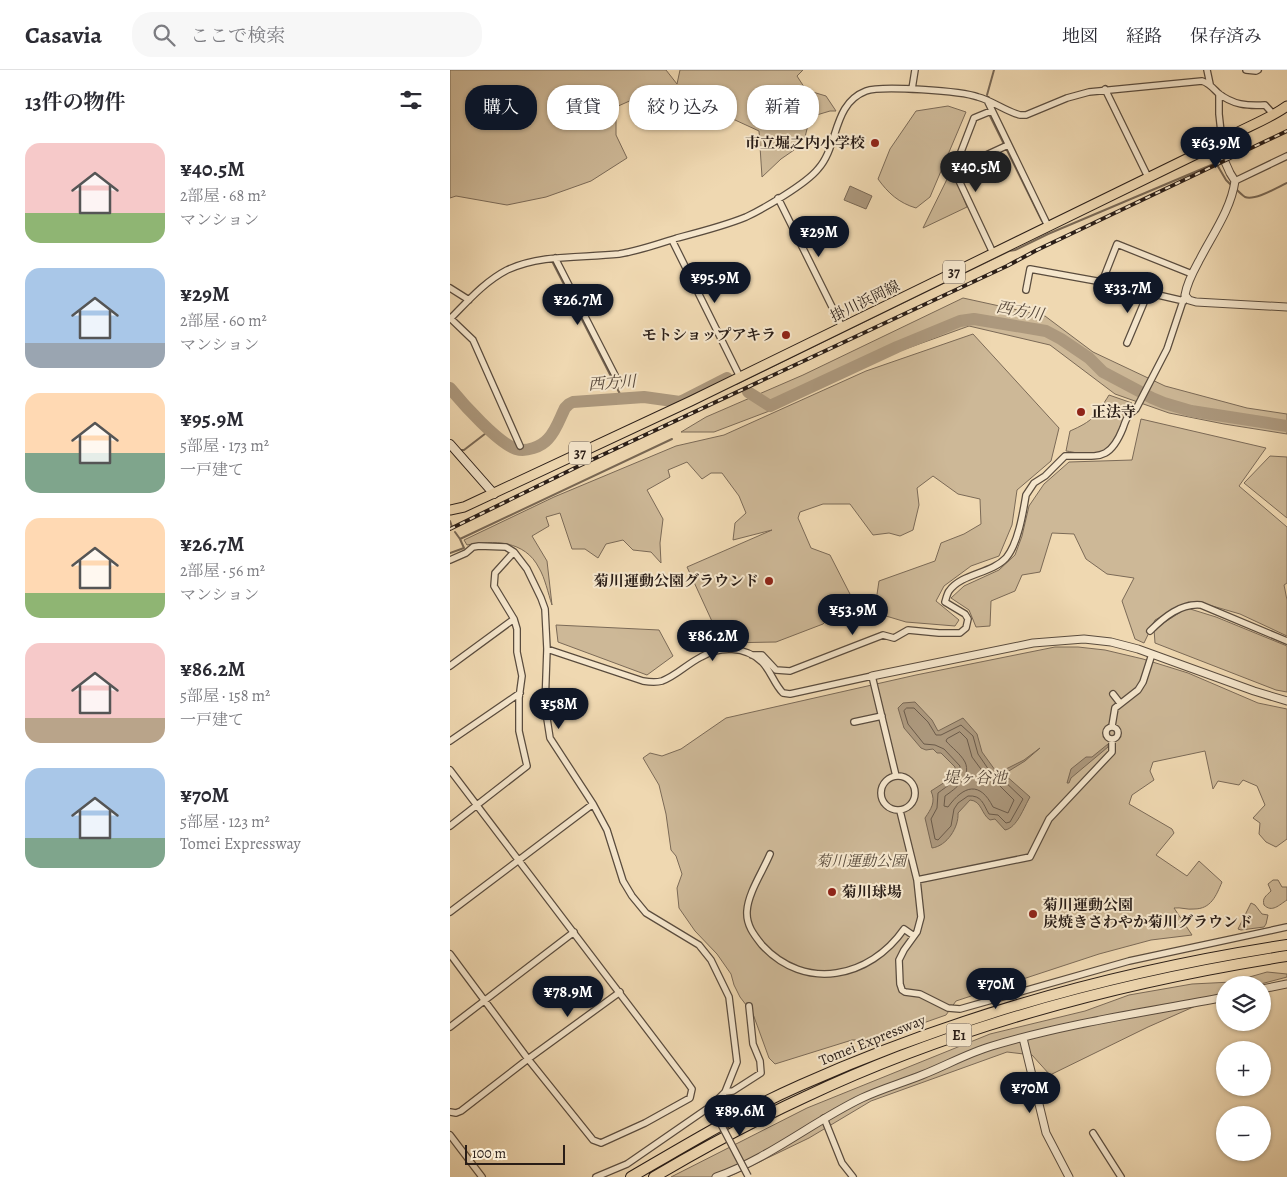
<!DOCTYPE html>
<html lang="ja">
<head>
<meta charset="utf-8">
<style>
  body { margin:0; font-family:Alegreya,"Noto Serif JP",serif; background:#f7f7f7; color:#2b2b33; height:100vh; display:flex; flex-direction:column; font-size:19px; white-space:nowrap }
  * { box-sizing:border-box; margin:0 }
  p { font-size:16px; color:#7c7c81 }
  .icon { flex:none; width:28px; height:28px; fill:none; stroke:currentColor; stroke-width:2; stroke-linecap:round; stroke-linejoin:round }
  .map { position:relative; flex:1; overflow:hidden }
  .sheet { display:flex; flex-direction:column; background:#fff; width:450px }
  .sheet>* { flex:none }
  .banner { position:absolute; left:15px; top:15px; width:475px; height:45px; display:flex; gap:10px }
  .fabs { position:absolute; left:766px; top:906px; display:grid; gap:10px }
  .fabs a { display:grid; place-items:center; width:55px; height:55px; border-radius:50%; background:#fff; box-shadow:0 1px 4px #0004; font-size:25px }
  .scale { position:absolute; left:15px; bottom:12px; width:100px; box-sizing:border-box; padding-left:5px; border:2px solid #291d17; border-top:0; font-size:14px; line-height:18px; white-space:nowrap; color:#291d17; -webkit-text-stroke:4px #f5e6cc; paint-order:stroke }
  .price { position:absolute; translate:-50% -42px; padding:0 11px; border-radius:18px; background:#111827; color:#fff; font-size:16px; line-height:32px; filter:drop-shadow(0 1px 2px #0008) }
  .price::after { content:''; position:absolute; left:50%; top:30px; width:15px; height:11px; margin-left:-8px; background:inherit; clip-path:polygon(0 0,100% 0,50% 100%) }
  .price.active { background:#222; color:#fff }
  ul { padding:0; list-style:none }
  li { display:flex; align-items:center; gap:15px; height:125px; padding:0 25px }
  li span { display:grid; place-items:center; flex:none; width:140px; height:100px; border-radius:15px; color:#555 }
  li>.icon { margin-inline-start:auto }
  span .icon { width:60px; height:60px; fill:#fffc; stroke-width:1 }
  li b { font-size:21px }
  h2 { display:flex; justify-content:space-between; align-items:center; height:60px; padding:0 25px; font-size:21px }
  .chip { padding:0 18px; border-radius:20px; background:#fff; box-shadow:0 1px 4px #0004; font-size:18px; line-height:45px }
  .chip.active { background:#111827; color:#fff }
  header { display:flex; align-items:center; gap:30px; box-sizing:border-box; height:70px; padding:0 25px; background:#fff; border-bottom:1px solid #e1e1e2 }
  header strong { font-size:24px }
  nav { display:flex; gap:28px; margin-inline-start:auto; font-size:18px }
  .search { width:350px; height:45px; background:#f7f7f7; display:flex; align-items:center; gap:12px; box-sizing:border-box; padding:0 18px; border-radius:20px; color:#7c7c81; font-size:19px }
  main { display:flex; flex:1; min-height:0 }
  .map>svg:first-child { display:block }
  .green { fill:#cdb897; stroke:#7b6a57 }
  .water { fill:#ac987d; stroke:#786754 }
  .lines { fill:none; stroke-linecap:round; stroke-linejoin:round }
  .shore { stroke:#6a5a4a; stroke-width:1 }
  .stream { stroke:#786754; stroke-width:2 }
  .river { stroke:#ac987d; stroke-width:12 }
  .minor-casing { stroke:#5a4c3e; stroke-width:8 }
  .tertiary-casing { stroke:#5a4c3e; stroke-width:9 }
  .secondary-casing { stroke:#291d17; stroke-width:10 }
  .primary-casing { stroke:#291d17; stroke-width:11 }
  .motorway-casing { stroke:#291d17; stroke-width:12 }
  .minor { stroke:#f5e6cc; stroke-width:5.5 }
  .tertiary { stroke:#f5e6cc; stroke-width:7 }
  .secondary { stroke:#f5e6cc; stroke-width:8 }
  .primary { stroke:#efd8b1; stroke-width:9 }
  .motorway { stroke:#efd8b1; stroke-width:10 }
  .rail-casing { stroke:#291d17; stroke-width:4 }
  .rail { stroke:#f5e6cc; stroke-width:2; stroke-dasharray:5.5; stroke-linecap:butt }
  .minor-bridge-casing { stroke:#5a4c3e; stroke-width:8; stroke-linecap:butt }
  .minor-bridge { stroke:#f5e6cc; stroke-width:5.5 }
  .poi-dot { fill:#8f2418; stroke:#f5e6cc; stroke-width:2 }
  .labels { text-anchor:middle; dominant-baseline:central; stroke-width:4; stroke-linejoin:round; paint-order:stroke }
  .shield { fill:#f5e6cc; stroke:#66594d; stroke-width:1 }
  .shield-label { font-size:14px; font-weight:bold; fill:#291d17 }
  .poi-label { font-size:15px; font-weight:bold; fill:#291d17; stroke:#f5e6cc; text-anchor:end }
  .street-label { font-size:15px; fill:#291d17; stroke:#f5e6cc }
  .park-label { font-size:15px; font-style:italic; fill:#5a4c3d; stroke:#f5e6cc }
  .water-label { font-size:16px; font-style:italic; fill:#57483b; stroke:#f5e6cc }
</style>
</head>
<body>
<header>
<strong>Casavia</strong>
<div class="search"><svg class="icon" aria-label="search" viewBox="0 0 24 24"><circle cx="10" cy="10" r="6"/><path d="M15 15l6 6"/></svg>ここで検索</div>
<nav><a>地図</a><a>経路</a><a>保存済み</a></nav>
</header>
<main>
<section class="sheet">
<h2>13件の物件<svg class="icon" aria-label="filters" viewBox="0 0 24 24"><path d="M4 7h16M4 17h16"/><circle cx="9" cy="7" r="2"/><circle cx="15" cy="17" r="2"/></svg></h2>
<ul>
<li><span style="background:linear-gradient(#f6c9c9 70%,#8fb573 0)"><svg class="icon" aria-label="home" viewBox="0 0 24 24"><path d="M3 11l9-7 9 7M6 9v11h12V9"/></svg></span><div><b>¥40.5M</b><p>2部屋 · 68 m²</p><p>マンション</p></div></li>
<li><span style="background:linear-gradient(#a9c7e8 75%,#9aa5b1 0)"><svg class="icon" aria-label="home" viewBox="0 0 24 24"><path d="M3 11l9-7 9 7M6 9v11h12V9"/></svg></span><div><b>¥29M</b><p>2部屋 · 60 m²</p><p>マンション</p></div></li>
<li><span style="background:linear-gradient(#ffd9b3 60%,#7fa58c 0)"><svg class="icon" aria-label="home" viewBox="0 0 24 24"><path d="M3 11l9-7 9 7M6 9v11h12V9"/></svg></span><div><b>¥95.9M</b><p>5部屋 · 173 m²</p><p>一戸建て</p></div></li>
<li><span style="background:linear-gradient(#ffd9b3 75%,#8fb573 0)"><svg class="icon" aria-label="home" viewBox="0 0 24 24"><path d="M3 11l9-7 9 7M6 9v11h12V9"/></svg></span><div><b>¥26.7M</b><p>2部屋 · 56 m²</p><p>マンション</p></div></li>
<li><span style="background:linear-gradient(#f6c9c9 75%,#b9a48a 0)"><svg class="icon" aria-label="home" viewBox="0 0 24 24"><path d="M3 11l9-7 9 7M6 9v11h12V9"/></svg></span><div><b>¥86.2M</b><p>5部屋 · 158 m²</p><p>一戸建て</p></div></li>
<li><span style="background:linear-gradient(#a9c7e8 70%,#7fa58c 0)"><svg class="icon" aria-label="home" viewBox="0 0 24 24"><path d="M3 11l9-7 9 7M6 9v11h12V9"/></svg></span><div><b>¥70M</b><p>5部屋 · 123 m²</p><p>Tomei Expressway</p></div></li>
</ul>
</section>
<div class="map">
<svg width="837" height="1107" viewBox="0 0 837 1107">
  <rect width="100%" height="100%" fill="#efd8b1"/>
  <filter id="stains"><feTurbulence type="fractalNoise" baseFrequency=".004" numOctaves="4"/><feColorMatrix values="0 0 0 0 .2 0 0 0 0 .09 0 0 0 0 .02 0 0 0 .5 -.17"/></filter>
  <radialGradient id="worn" r=".72"><stop offset=".6" stop-color="#630" stop-opacity="0"/><stop offset="1" stop-color="#630" stop-opacity=".3"/></radialGradient>
  <!-- green -->
  <path class="green" d="M0 0H216L227 14 230 0H353L347 6 356 20 376 26 386 41H380L360 47 355 67 344 80 331 89 312 107 309 61 272 44 260 42 234 44 225 32 209 48 201 50 202 21 166 37V65L177 88 141 111 96 127 57 135 6 126 0 128Z
    M498 36 516 42 480 127 466 138C449 133 438 123 428 109L440 79 466 41Z
    M502 99 517 137 473 158Z
    M513 228 595 246 643 282 715 316 797 338 837 344V364L774 354 719 343 665 324 600 275 519 256 397 300 322 340 264 362H231L256 347 353 305Z
    M523 264 609 358 601 391 567 420 562 455 549 486 521 496 494 516 486 531 509 550 505 556 456 552 436 546 426 531 429 511 485 491 491 473 514 464 531 454 530 429 508 424 483 406 467 418 469 435 463 460 450 466 439 463 423 465 400 434H373L350 442 348 448 361 478 380 485 401 526 373 554 326 572 272 573 237 497 322 460 283 470 285 453 296 443 289 426 272 403H261L252 409 237 392 218 400 220 407 197 420 213 449 210 473 211 493 201 482 183 480 173 470 156 474 148 488 135 479H122L110 443 96 447 99 456 82 466 97 491 102 535C98 523 95 508 89 498 75 470 43 470 17 475L14 470 104 427 226 376 274 365 416 301Z
    M659 325 682 333C676 349 668 382 649 385 641 387 625 382 616 381L620 361C643 351 646 346 659 325Z
    M691 349 816 378 789 416 837 457V513L834 515 837 530V566L790 544 759 535 738 532 705 550 694 573 685 569 672 531 684 508 657 504 636 489 624 464 602 463 590 502 572 505 565 521 541 531 540 556 526 557 519 540 501 528 514 516 549 500 565 485 572 466 579 436 594 414 619 392 682 390Z
    M820 386 837 387V448L794 413Z
    M737 538 766 547 837 576V622L826 620 705 573 704 559Z
    M106 555 209 560 223 586 197 605 108 572Z
    M605 577H628L655 580 693 589 738 603 808 633 837 639V769L826 777 816 772 809 764 810 753 803 748 815 735 807 716 793 710 789 715 768 711 763 719 755 681 703 692 700 701 704 710 682 725 679 734 722 759 724 763 706 785 737 806 749 791 772 812C766 826 761 839 744 839 737 840 731 837 724 838L742 865 701 870 649 884 506 931 496 945 425 970H402L325 994 319 988 303 944 290 927 284 915 281 904 267 884 245 861 229 838 227 818 232 804 226 786 221 780 216 744 209 715 193 688 200 683 212 686 231 679 276 648 466 605Z
    M823 810H828L832 817H837V830C829 835 822 843 814 835 812 828 816 826 821 821L818 814Z
    M801 833 805 835 812 844 818 845 816 854 814 857 791 860 788 859Z
    M817 902 837 904V907L807 915H775V923L698 957 600 1005 582 985 557 982 421 1031 359 1068 278 1107H221L357 1038 540 964 635 941 679 925 742 914 782 912Z"/>
  <!-- water -->
  <path class="water" d="M400 116 422 126 416 139 394 130Z
    M465 632 482 650 488 661 513 648 527 664 532 682 545 700 550 702 574 690 590 678 575 691 554 704 580 727C574 737 567 758 555 760L545 749 540 750C531 744 532 731 520 730L508 743C509 757 497 776 482 778L475 748C481 739 486 732 481 721L495 712 505 703V697L491 683H487L483 679 476 680 471 678 454 658 448 638 453 633Z
    M658 674V677L621 708 619 713H617L621 699 636 687H642Z"/>
  <g class="lines">
    <!-- shore -->
    <path class="shore" d="M457 638H464L478 652 486 665H491L511 655 523 666 528 684 541 703 550 707 573 729 560 752 556 753 548 745 539 744C533 734 532 725 518 726L508 733 504 739 501 756 488 770 485 769 481 749 487 738 488 723C498 715 510 710 510 696L494 679 485 675 474 674 458 654 454 641Z
      M510 662 517 669 522 687 536 706 546 712 564 730 558 743 543 737C530 711 514 715 498 737L494 736 495 726C505 719 522 707 515 692 510 683 502 678 496 671L497 669Z"/>
    <!-- stream -->
    <path class="stream" d="M537 25 544 0
      M539 44 592 151
      M786 119C789 122 792 125 795 127 805 131 828 117 837 113
      M102 191 172 328
      M286 314 559 181 565 180 598 164 766 93 776 110 782 116
      M7 380H14L40 360
      M0 451 2 457
      M5 462 10 469
      M0 483 14 478 10 469 222 369"/>
    <!-- river -->
    <path class="river" d="M0 318C13 334 48 373 66 379 76 382 91 377 98 369 106 361 110 348 115 338L119 334 123 332 194 327 230 332 277 308
      M298 322 320 336 447 277 510 251 524 249 596 261 611 269 639 288 653 302 702 328 714 333 741 341 837 356"/>
    <defs>
      <path id="minor" d="M757 0 760 14
        M796 0 806 1 808 0
        M462 19 465 0
        M655 19 698 107
        M769 24V44L772 71
        M537 30 598 156
        M504 100 524 48 541 41
        M785 111 837 86
        M328 128 392 257
        M222 170 290 307
        M543 183 504 100 558 75
        M105 188 170 315
        M652 212 667 174 742 204
        M0 218 19 230
        M576 220 580 199 652 212 734 231
        M0 249C18 231 34 212 57 200 91 184 132 188 169 184 188 181 208 174 227 168 250 162 274 156 296 147 313 139 356 114 368 99 389 76 382 34 416 21 431 15 512 21 528 27 543 31 555 41 570 45H576L617 28 639 22 752 11C759 13 763 18 768 23 783 35 797 36 815 35L824 45
        M1 249 23 270 70 376
        M677 273 698 223
        M0 490 16 483 23 477 29 476 56 477 64 482 77 499 91 528 95 539 97 579 95 636 100 668 143 734 157 760 173 811 182 826 196 843 249 875 261 890 279 927 287 992 275 1022 261 1036 177 1094 146 1107
        M700 561C714 547 731 533 751 535L837 571
        M97 579 193 611C199 612 205 613 212 611 226 606 237 594 251 587 270 576 295 576 312 592 321 601 324 614 333 623L340 624 422 606 446 706
        M302 585H312L326 600 340 601 433 565 444 568 458 560 489 563H510L516 558 518 549 515 544 495 532C496 529 497 524 499 521 512 503 541 504 556 488 568 474 573 443 576 425L584 413 595 406 615 386C647 385 659 393 673 358 676 349 678 344 686 339L717 279 735 225
        M0 596 64 549
        M663 624 670 633
        M404 652 432 646
        M662 656 665 638 688 620 693 612 702 584
        M656 663a6 6 0 1 1 12 0a6 6 0 1 1-12 0Z
        M0 671 70 623
        M0 700 237 1012 242 1019 240 1028 195 1053 151 1073 143 1070 78 989 0 884
        M431 723a17 17 0 1 1 34 0a17 17 0 1 1-34 0Z
        M450 741 467 810 471 847 467 862 454 880 449 890 450 914 452 920 455 922 470 924 498 938 510 939 679 891 837 857
        M0 756 77 696 69 661V628L72 606 67 582V559L64 549 44 516 45 503 64 482
        M320 784C313 801 298 823 297 841 296 855 304 865 312 875 355 922 420 908 454 859L464 866
        M467 810 580 787 599 749 662 682V669
        M0 842 143 734
        M0 957 124 862
        M275 1022 283 1021 311 1003 310 991 303 974 299 936
        M0 1042 6 1043 11 1041 78 989 170 922
        M374 1048 392 1093 403 1107
        M643 1063 671 1107
        M0 1065 32 1107"/>
      <path id="tertiary" d="M767 74 780 103 785 111C781 139 763 164 750 189 744 200 737 212 735 225L739 230 746 232 837 237
        M422 606 583 573 634 569 661 572 688 579 804 621 837 631
        M812 919 837 914
        M573 968 596 1063 619 1107
        M266 1107C318 1089 362 1052 412 1028 431 1019 452 1013 472 1005 495 996 518 983 542 976 618 953 698 942 775 927"/>
      <path id="secondary" d="M0 374 44 424"/>
      <path id="primary" d="M0 440 14 437 241 331 767 74C789 59 815 52 837 36"/>
      <path id="motorway" d="M181 1107C236 1075 292 1041 351 1015 508 945 667 901 837 875
        M204 1107C253 1078 303 1051 355 1027 507 955 671 912 837 886"/>
    </defs>
    <!-- minor casing -->
    <use href="#minor" class="minor-casing"/>
    <!-- tertiary casing -->
    <use href="#tertiary" class="tertiary-casing"/>
    <!-- secondary casing -->
    <use href="#secondary" class="secondary-casing"/>
    <!-- primary casing -->
    <use href="#primary" class="primary-casing"/>
    <!-- motorway casing -->
    <use href="#motorway" class="motorway-casing"/>
    <!-- minor -->
    <use href="#minor" class="minor"/>
    <!-- tertiary -->
    <use href="#tertiary" class="tertiary"/>
    <!-- secondary -->
    <use href="#secondary" class="secondary"/>
    <!-- primary -->
    <use href="#primary" class="primary"/>
    <!-- motorway -->
    <use href="#motorway" class="motorway"/>
    <defs>
      <path id="rail" d="M0 459 135 393 557 196 587 180 837 61"/>
    </defs>
    <!-- rail casing -->
    <use href="#rail" class="rail-casing"/>
    <!-- rail -->
    <use href="#rail" class="rail"/>
    <defs>
      <path id="minor-bridge" d="M263 1039 298 1106"/>
    </defs>
    <!-- minor-bridge casing -->
    <use href="#minor-bridge" class="minor-bridge-casing"/>
    <!-- minor-bridge -->
    <use href="#minor-bridge" class="minor-bridge"/>
  </g>
  <!-- markers -->
  <g class="poi-dot">
    <circle cx="425" cy="73" r="5"/>
    <circle cx="336" cy="265" r="5"/>
    <circle cx="631" cy="342" r="5"/>
    <circle cx="319" cy="511" r="5"/>
    <circle cx="382" cy="822" r="5"/>
    <circle cx="583" cy="844" r="5"/>
  </g>
  <g class="labels">
    <!-- shield labels -->
    <g class="shield">
      <rect x="493" y="190.5" width="22" height="23" rx="4"/>
      <rect x="119" y="371.5" width="22" height="23" rx="4"/>
      <rect x="496.5" y="953.5" width="25" height="23" rx="4"/>
    </g>
    <g class="shield-label">
      <text x="504" y="202">37</text>
      <text x="130" y="383">37</text>
      <text x="509" y="965">E1</text>
    </g>
    <!-- poi labels -->
    <g class="poi-label">
      <text x="415" y="73">市立堀之内小学校</text>
      <text x="326" y="265">モトショップアキラ</text>
      <text x="641" y="342" text-anchor="start">正法寺</text>
      <text x="309" y="511">菊川運動公園グラウンド</text>
      <text x="392" y="822" text-anchor="start">菊川球場</text>
      <text x="593" y="835" text-anchor="start">菊川運動公園<tspan x="593" dy="17">炭焼きさわやか菊川グラウンド</tspan></text>
    </g>
    <!-- street labels -->
    <g class="street-label">
      <text transform="translate(415 231) rotate(-26)">掛川浜岡線</text>
      <text transform="translate(422 970) rotate(-22)">Tomei Expressway</text>
    </g>
    <!-- park labels -->
    <g class="park-label">
      <text x="411" y="791">菊川運動公園</text>
    </g>
    <!-- water labels -->
    <g class="water-label">
      <text transform="translate(570 241) rotate(10)">西方川</text>
      <text transform="translate(162 313) rotate(-4)">西方川</text>
      <text x="525" y="708">堤ヶ谷池</text>
    </g>
  </g>
  <rect width="100%" height="100%" filter="url(#stains)"/>
  <rect width="100%" height="100%" fill="url(#worn)"/>
</svg>
<div class="fabs">
<a><svg class="icon" aria-label="layers" viewBox="0 0 24 24"><path d="M12 4l9 5-9 5-9-5zM3 14l9 5 9-5"/></svg></a>
<a>+</a>
<a>−</a>
</div>
<div class="scale">100 m</div>
<b class="price" style="left:766px;top:99px">¥63.9M</b>
<b class="price active" style="left:526px;top:123px">¥40.5M</b>
<b class="price" style="left:369px;top:188px">¥29M</b>
<b class="price" style="left:265px;top:234px">¥95.9M</b>
<b class="price" style="left:678px;top:244px">¥33.7M</b>
<b class="price" style="left:128px;top:256px">¥26.7M</b>
<b class="price" style="left:403px;top:566px">¥53.9M</b>
<b class="price" style="left:263px;top:592px">¥86.2M</b>
<b class="price" style="left:109px;top:660px">¥58M</b>
<b class="price" style="left:546px;top:940px">¥70M</b>
<b class="price" style="left:118px;top:948px">¥78.9M</b>
<b class="price" style="left:580px;top:1044px">¥70M</b>
<b class="price" style="left:290px;top:1067px">¥89.6M</b>
<div class="banner">
<a class="chip active">購入</a>
<a class="chip">賃貸</a>
<a class="chip">絞り込み</a>
<a class="chip">新着</a>
</div>
</div>
</main>
</body>
</html>
